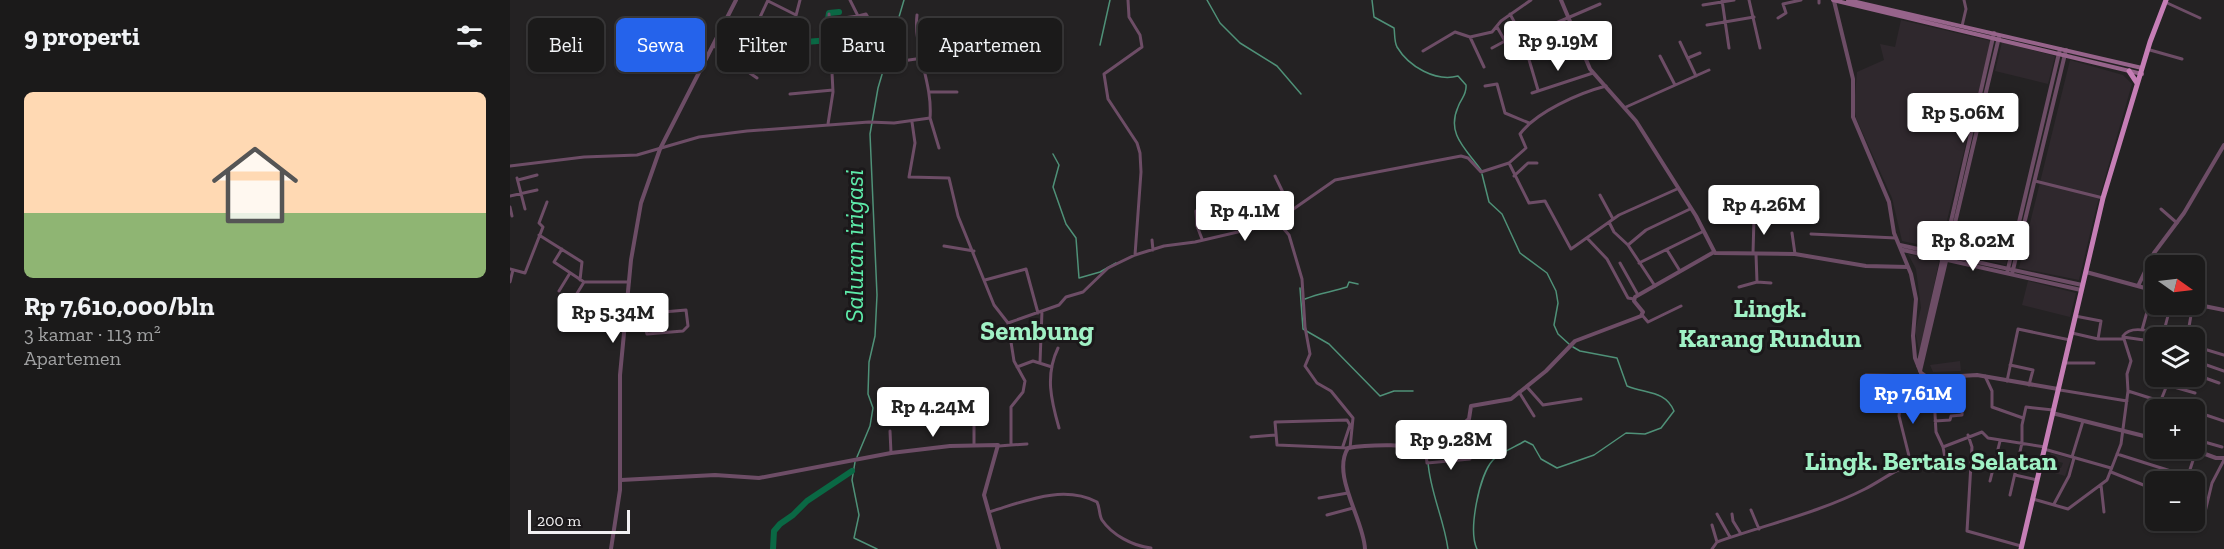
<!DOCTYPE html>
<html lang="id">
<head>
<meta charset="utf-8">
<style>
  body { margin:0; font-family:"Zilla Slab",serif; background:#242323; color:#f1f3f6; height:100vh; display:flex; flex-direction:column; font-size:22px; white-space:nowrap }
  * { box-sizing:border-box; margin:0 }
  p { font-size:20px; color:#a0a1a2 }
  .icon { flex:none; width:33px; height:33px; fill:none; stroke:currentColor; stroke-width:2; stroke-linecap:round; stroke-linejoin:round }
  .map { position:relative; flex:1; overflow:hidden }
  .sheet { display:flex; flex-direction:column; background:#1b1a1a; width:510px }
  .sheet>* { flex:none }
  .guide { position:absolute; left:18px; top:18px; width:570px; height:54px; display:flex; gap:12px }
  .needle { width:39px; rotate:104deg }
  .buttons { position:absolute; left:1635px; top:255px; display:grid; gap:12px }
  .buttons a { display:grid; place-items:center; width:60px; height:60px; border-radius:9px; background:#1b1a1a; box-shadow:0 2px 4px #0004,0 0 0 2px #393839; font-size:30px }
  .scale { position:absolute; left:18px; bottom:15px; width:102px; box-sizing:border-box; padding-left:6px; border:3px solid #f1f0f1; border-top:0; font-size:16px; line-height:21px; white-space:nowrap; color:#f1f0f1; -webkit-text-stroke:4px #1b181a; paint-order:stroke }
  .price { position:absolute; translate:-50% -51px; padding:0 14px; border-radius:6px; background:#fff; color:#222; font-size:20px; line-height:39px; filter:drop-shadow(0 2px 3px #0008) }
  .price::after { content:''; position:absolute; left:50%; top:36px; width:18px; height:14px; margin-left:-9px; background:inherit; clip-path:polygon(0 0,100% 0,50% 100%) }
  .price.current { background:#2563eb; color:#fff }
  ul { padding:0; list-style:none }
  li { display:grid; align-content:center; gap:12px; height:318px; padding:0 24px }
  li span { display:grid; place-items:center; height:186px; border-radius:9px; color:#555 }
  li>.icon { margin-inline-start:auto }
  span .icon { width:108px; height:108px; fill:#fffc; stroke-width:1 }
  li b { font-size:26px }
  h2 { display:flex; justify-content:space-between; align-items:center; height:72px; padding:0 24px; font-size:26px }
  .pill { padding:0 21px; border-radius:9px; background:#1b1a1a; box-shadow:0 2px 4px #0004,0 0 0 2px #393839; font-size:21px; line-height:54px }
  .pill.current { background:#2563eb; color:#fff }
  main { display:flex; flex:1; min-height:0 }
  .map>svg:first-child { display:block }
  .built { fill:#2f282d }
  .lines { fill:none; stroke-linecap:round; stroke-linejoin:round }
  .stream { stroke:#4f9178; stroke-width:1.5 }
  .river { stroke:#0a6844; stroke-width:6 }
  .minor { stroke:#6d4d66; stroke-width:3 }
  .tertiary { stroke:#6d4d66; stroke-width:4 }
  .secondary { stroke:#97648b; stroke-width:4 }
  .trunk { stroke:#c67eb6; stroke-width:5 }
  .labels { text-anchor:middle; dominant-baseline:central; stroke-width:6; stroke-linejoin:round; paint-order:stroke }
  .water-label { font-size:26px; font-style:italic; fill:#5deba9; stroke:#1b181a }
  .neighbourhood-label { font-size:26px; font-weight:bold; fill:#a0f1c5; stroke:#1b181a }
  .quarter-label { font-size:27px; font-weight:bold; fill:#a0f1c5; stroke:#1b181a }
</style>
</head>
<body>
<main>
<section class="sheet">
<h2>9 properti<svg class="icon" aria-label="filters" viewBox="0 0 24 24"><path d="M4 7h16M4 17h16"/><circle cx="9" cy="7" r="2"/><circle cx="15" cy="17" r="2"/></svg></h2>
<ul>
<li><span style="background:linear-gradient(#ffd9b3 65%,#8fb573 0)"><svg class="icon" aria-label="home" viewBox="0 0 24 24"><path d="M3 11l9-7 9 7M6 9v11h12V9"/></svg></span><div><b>Rp 7,610,000/bln</b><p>3 kamar · 113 m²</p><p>Apartemen</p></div></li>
</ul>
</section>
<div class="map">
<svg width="1714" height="549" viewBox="0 0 1714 549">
  <rect width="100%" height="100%" fill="#242223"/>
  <!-- built -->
  <path class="built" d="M1391 20 1481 41 1430 249 1392 241 1382 198 1346 118 1344 106 1347 72 1374 60 1370 44 1385 47Z
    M1492 42 1545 56 1538 84 1485 71Z
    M1560 60 1613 75 1622 84 1586 209 1569 280 1509 268Z
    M1452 229 1502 240 1496 265 1446 253Z
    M1398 254 1429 261 1410 355 1405 331 1411 308 1406 269Z
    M1518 281 1566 293 1560 317 1512 305Z
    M1450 361 1451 371 1423 372 1420 365Z
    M1541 453 1561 459 1555 476 1538 471 1540 465 1551 468 1553 463 1540 459Z"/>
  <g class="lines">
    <!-- stream -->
    <path class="stream" d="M697 0 710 23 730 43 767 66 791 94
      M862 0 864 17 884 28C885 34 884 41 887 47 899 67 926 82 948 76L956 85C957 95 951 98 948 107 936 134 956 149 971 170
      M590 45 600 0
      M543 154 549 165 543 187 556 224 566 238 569 278 590 272 606 263
      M972 174 979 202 992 214 1010 253 1037 273 1046 291 1048 303 1044 325 1048 334 1059 344
      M790 288 793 329 819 344 870 396 884 391H903
      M795 299C809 293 822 292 837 287L839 282 848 284
      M347 457 360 426 363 408 358 394 359 362 365 336 367 295 360 134 368 88 394 0
      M345 462 342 480 349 515 344 538 367 549
      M918 462C920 492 934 519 938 549
      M967 549C958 531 969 475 983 460 991 452 1005 447 1015 441L1023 445 1031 459 1047 468 1084 455 1116 433 1135 434 1151 428 1164 411C1155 390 1136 394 1117 386L1107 358 1070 351 1063 347"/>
    <!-- river -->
    <path class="river" d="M318 19 319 13 329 12
      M283 43 320 40
      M263 549 264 531 270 524 283 515 297 501 342 471"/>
    <!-- minor -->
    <path class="minor" d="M618 0 619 17 630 35 632 47 594 74 598 99 627 143 630 153 631 172 625 255
      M1212 0 1219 48
      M1239 0 1250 48
      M1309 0V3
      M258 1 286 15
      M1655 2 1690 18
      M1193 5 1224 0
      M1000 14 1012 36 1028 90
      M348 16 356 14 359 19
      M1268 18 1276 13 1273 4 1291 0
      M319 20 348 16 340 0
      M1197 25 1244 17
      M1452 26 1456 9 1454 0
      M1025 32 1090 4
      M960 37 974 67
      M1170 42 1186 76
      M203 46 231 59
      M982 48 995 41 987 27
      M1640 50 1672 59
      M913 51 945 32 960 37 982 32 991 21 1021 0
      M235 52 277 50 290 0
      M1150 56 1165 85
      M1178 58 1190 53
      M378 63 413 58
      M247 78 228 65 258 0
      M975 86 987 84 995 113 1019 123
      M419 92H447
      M1022 93 1083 73
      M280 94 323 90
      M1116 107 1199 70
      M420 118 429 148
      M402 122 405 143 399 177 439 178 448 216 484 305 498 323 504 361 515 381 513 392 501 407V445L489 446
      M318 124 323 92 319 14
      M999 163 1019 203 1035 201 1061 249 1109 215 1167 189
      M0 166 74 157 127 155 189 137 237 131 359 122 384 123 420 118C423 83 403 48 407 15
      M765 176 781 209
      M1004 176 1018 163H1027
      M7 178 15 209
      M8 180 27 175
      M1525 181 1593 198
      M1090 195 1103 219
      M0 196 27 190
      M735 203 743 229
      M0 207 2 216
      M691 208 686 211 687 226 692 239
      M1651 209 1667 223
      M767 221 779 235 792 279 795 327 800 354 795 366 807 383 821 391 843 418 840 448
      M1099 222 1104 232 1118 245 1145 286
      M1282 233 1285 254
      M1301 234 1386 238
      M29 235 72 262 70 280
      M1077 238 1097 259 1118 298 1124 299
      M642 240 643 250
      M1118 245 1136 230 1180 209
      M434 246 464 251
      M52 249 44 262 74 282H119
      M1157 250 1170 271
      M1243 253 1244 218
      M1246 254 1247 282 1261 283
      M1110 263 1128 295
      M1129 263 1192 232
      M0 269 15 273 33 227 29 223 37 202
      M475 280 516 269 528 313
      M0 282 3 270
      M1229 287 1247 282
      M49 291 60 273
      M63 300 74 282
      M118 304 130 309 137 334 173 331 178 326 176 310 131 314
      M1132 315 1138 322 1171 306
      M1565 316 1591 321 1588 339
      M498 323 549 305 556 297 573 292 598 268 625 255 654 246 685 242 762 224 825 180 951 156 958 158 971 172 999 163 1016 148 1010 134C1026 112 1069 93 1096 86
      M1632 330 1643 290
      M1653 335 1661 304
      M1613 336C1622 323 1648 333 1660 338
      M1613 337 1634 340 1644 346
      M1677 338 1683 304
      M1684 346 1714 355
      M548 348C535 375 541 400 549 428
      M1692 348 1684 374 1709 383
      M530 362 532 311
      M1688 362 1714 371
      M1556 363H1584
      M1500 365 1523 370 1519 385
      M507 367 523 361 542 367
      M1356 375 1413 376
      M1475 376 1482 391V407L1513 418
      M1497 381 1508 329 1560 340
      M1017 387 1033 405 1071 399
      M1550 390 1617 401
      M1618 391 1678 410
      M1009 392 1024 416
      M1352 394 1391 396 1392 376
      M1439 395 1453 396
      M1391 396 1389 416 1399 456
      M1651 400 1657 385 1685 393
      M1684 411 1714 421
      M464 417V445
      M1425 421 1440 420 1441 416 1452 415 1453 376
      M956 423 971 435
      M380 431 381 453
      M1458 435 1462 447 1457 531 1511 546
      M741 437 765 435
      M1684 439 1712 447
      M915 444 917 463 960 459
      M501 445 517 444
      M833 446 840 425 837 420 765 422 767 445 838 448
      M1433 447 1472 432 1478 438 1535 447
      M1534 449 1601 468
      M1607 454 1667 473
      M1562 457 1573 421
      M1601 472 1646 490
      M1505 475 1527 480
      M1480 481 1490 441
      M1676 482 1686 451
      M1591 485 1594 512
      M1500 495 1512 443V425L1516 407 1543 410
      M809 498 838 493
      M1523 499 1558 509 1597 480 1611 444 1618 391 1617 374 1621 361 1614 339H1588L1562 333
      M1544 504 1559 476 1564 458
      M1241 510 1249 529
      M479 512C513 502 552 484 587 502 590 508 589 515 592 520 602 535 623 546 641 548
      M1695 512 1702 483 1714 460
      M1207 514 1220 537
      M1222 514 1223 521 1231 534
      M817 515 843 508
      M1202 525 1207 542
      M1202 549 1207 542C1257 524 1308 513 1355 489 1375 479 1399 458 1422 462L1423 466 1436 463 1433 447 1426 432 1423 378"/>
    <!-- tertiary -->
    <path class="tertiary" d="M1051 0 1080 69 1126 121 1186 216 1205 253 1285 254 1356 266 1398 267
      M1324 1 1343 79V117L1379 202 1384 233 1401 274 1406 299 1403 336 1405 358 1411 373 1418 378 1467 375 1548 389
      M1390 245 1572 285
      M1393 250 1571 290
      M1576 272 1646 291
      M1497 273 1550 49
      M1502 274 1556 50
      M1628 286 1644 253 1674 213 1714 145
      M1684 304 1714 310
      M1408 366 1484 33
      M1410 371 1489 37
      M1542 413 1646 439
      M1679 448 1706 458H1714
      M111 480 205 475 249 478 381 453 440 446 488 445 474 495 489 549
      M101 549 110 490V375L121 260 131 203 150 149 226 0
      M855 549C854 520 821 475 838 448 887 439 917 459 959 419L961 406 1001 399 1036 371 1065 341 1131 316 1133 312 1124 301 1125 297 1204 252"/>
    <!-- secondary -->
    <path class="secondary" d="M1323 0 1632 74
      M1338 0 1632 68"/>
    <!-- trunk -->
    <path class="trunk" d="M1619 71 1627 83
      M1511 549 1593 198 1640 42 1656 0"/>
  </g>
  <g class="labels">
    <!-- water labels -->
    <g class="water-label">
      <text transform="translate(344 246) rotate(-90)">Saluran irigasi</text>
    </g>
    <!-- neighbourhood labels -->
    <g class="neighbourhood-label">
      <text x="1260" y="308">Lingk.<tspan x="1260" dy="30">Karang Rundun</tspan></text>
      <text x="1421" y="461">Lingk. Bertais Selatan</text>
    </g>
    <!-- quarter labels -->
    <g class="quarter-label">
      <text x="527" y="331">Sembung</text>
    </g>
  </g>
</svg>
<div class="buttons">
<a><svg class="needle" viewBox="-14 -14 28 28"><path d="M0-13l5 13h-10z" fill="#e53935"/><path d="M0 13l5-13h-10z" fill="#a0a1a2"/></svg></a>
<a><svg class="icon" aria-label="layers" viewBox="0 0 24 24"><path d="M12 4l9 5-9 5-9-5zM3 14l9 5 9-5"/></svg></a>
<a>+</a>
<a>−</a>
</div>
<div class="scale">200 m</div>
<b class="price" style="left:1048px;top:72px">Rp 9.19M</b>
<b class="price" style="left:1453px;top:144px">Rp 5.06M</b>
<b class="price" style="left:1254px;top:236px">Rp 4.26M</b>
<b class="price" style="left:735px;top:242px">Rp 4.1M</b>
<b class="price" style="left:1463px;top:272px">Rp 8.02M</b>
<b class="price" style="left:103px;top:344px">Rp 5.34M</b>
<b class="price current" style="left:1403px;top:425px">Rp 7.61M</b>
<b class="price" style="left:423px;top:438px">Rp 4.24M</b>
<b class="price" style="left:941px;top:471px">Rp 9.28M</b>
<div class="guide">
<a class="pill">Beli</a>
<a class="pill current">Sewa</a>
<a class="pill">Filter</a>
<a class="pill">Baru</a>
<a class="pill">Apartemen</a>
</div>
</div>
</main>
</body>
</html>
